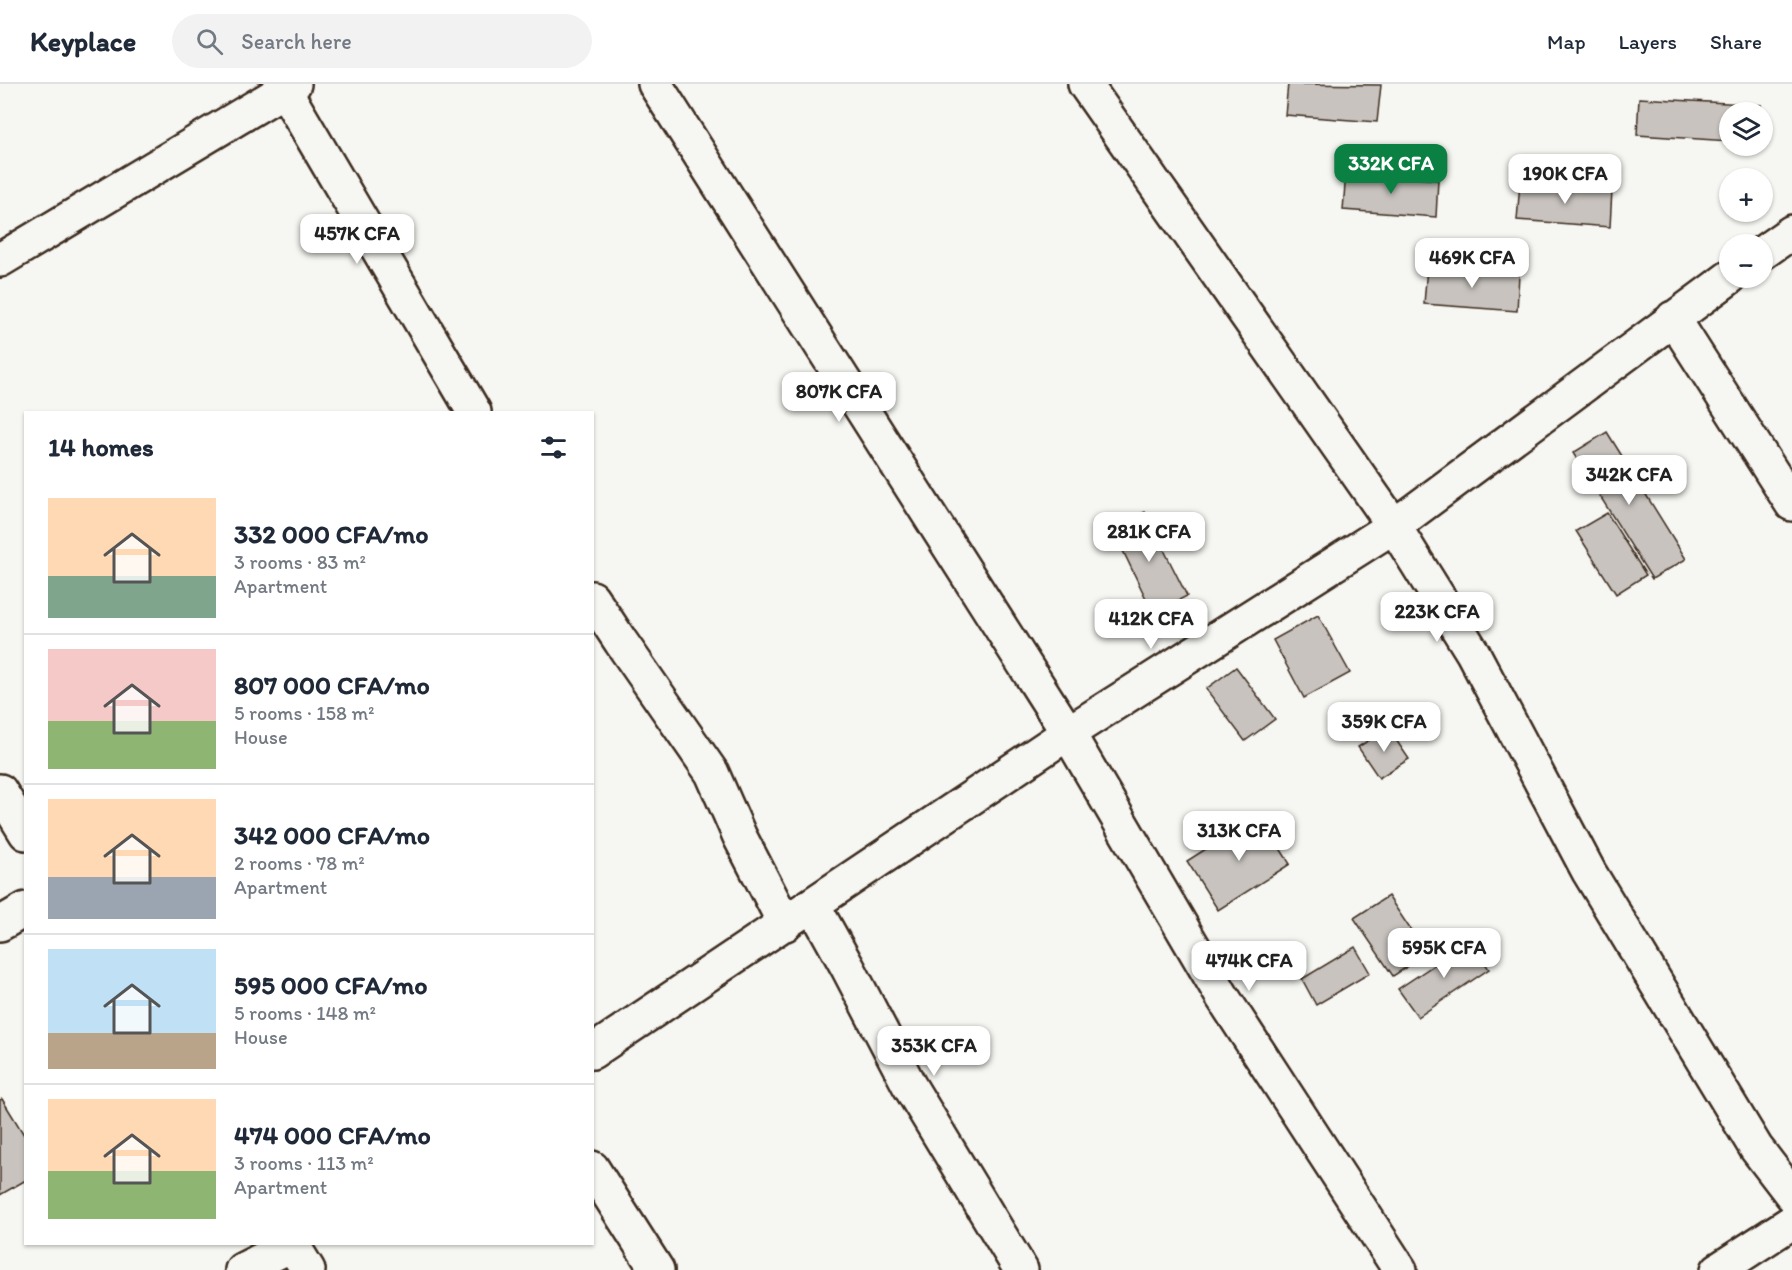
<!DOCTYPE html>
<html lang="en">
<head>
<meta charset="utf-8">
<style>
  body { margin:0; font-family:Itim,sans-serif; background:#f2f2f3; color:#1f2937; height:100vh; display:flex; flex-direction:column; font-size:22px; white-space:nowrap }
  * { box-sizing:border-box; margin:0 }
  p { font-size:20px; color:#747a83 }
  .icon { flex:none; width:33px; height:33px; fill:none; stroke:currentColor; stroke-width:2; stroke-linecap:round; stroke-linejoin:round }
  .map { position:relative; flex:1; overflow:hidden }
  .panel { position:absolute; left:24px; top:327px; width:570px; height:834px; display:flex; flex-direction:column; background:#fff; border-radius:0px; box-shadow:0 2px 4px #0004 }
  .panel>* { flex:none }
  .tools { position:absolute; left:1719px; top:18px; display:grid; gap:12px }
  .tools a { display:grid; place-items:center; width:54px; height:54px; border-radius:50%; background:#fff; box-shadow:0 2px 4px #0004; font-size:30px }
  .price { position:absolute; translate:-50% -51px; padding:0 14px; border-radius:12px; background:#fff; color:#222; font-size:20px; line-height:39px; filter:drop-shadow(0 2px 3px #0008) }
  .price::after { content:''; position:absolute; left:50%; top:36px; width:18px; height:14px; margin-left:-9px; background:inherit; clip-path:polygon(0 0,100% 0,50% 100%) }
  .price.active { background:#0b8043; color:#fff }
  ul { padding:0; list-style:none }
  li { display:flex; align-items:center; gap:18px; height:150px; padding:0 24px }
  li+li { border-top:2px solid #e0e1e3 }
  li span { display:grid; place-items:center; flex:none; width:168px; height:120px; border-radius:0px; color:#555 }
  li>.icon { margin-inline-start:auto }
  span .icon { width:72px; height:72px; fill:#fffc; stroke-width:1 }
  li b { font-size:26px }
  h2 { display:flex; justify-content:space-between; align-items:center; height:72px; padding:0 24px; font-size:26px }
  header { display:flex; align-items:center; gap:36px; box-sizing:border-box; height:84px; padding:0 30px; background:#fff; border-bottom:2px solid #e0e1e3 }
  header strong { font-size:28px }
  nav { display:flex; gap:33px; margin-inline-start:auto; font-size:21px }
  .search { width:420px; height:54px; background:#f2f2f3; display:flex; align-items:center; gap:15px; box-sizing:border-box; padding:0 21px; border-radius:33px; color:#747a83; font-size:22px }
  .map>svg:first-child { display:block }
  .building { fill:#c8c3be; stroke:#3b2a1e; stroke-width:1.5 }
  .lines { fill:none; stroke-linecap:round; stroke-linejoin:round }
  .minor-casing { stroke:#3b2a1e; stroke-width:38 }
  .minor { stroke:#f6f6f2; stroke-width:33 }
</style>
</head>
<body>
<header>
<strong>Keyplace</strong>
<div class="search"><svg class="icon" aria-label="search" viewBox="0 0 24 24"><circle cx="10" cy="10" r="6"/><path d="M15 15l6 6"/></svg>Search here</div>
<nav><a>Map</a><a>Layers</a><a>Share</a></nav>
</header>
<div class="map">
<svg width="1792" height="1186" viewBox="0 0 1792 1186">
  <rect width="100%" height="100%" fill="#f6f6f2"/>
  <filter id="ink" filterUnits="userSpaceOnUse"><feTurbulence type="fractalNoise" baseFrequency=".0167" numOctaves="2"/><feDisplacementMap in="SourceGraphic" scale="12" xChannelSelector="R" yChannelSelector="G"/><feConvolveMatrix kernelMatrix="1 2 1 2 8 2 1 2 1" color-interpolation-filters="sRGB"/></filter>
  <g filter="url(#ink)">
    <!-- building -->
    <path class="building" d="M1288 0 1381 1 1377 38 1285 31Z
      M1639 14 1761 21V28H1730V57L1637 51Z
      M1346 88 1438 96 1436 133 1343 126Z
      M1520 99 1612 106 1610 143 1517 136Z
      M1427 183 1519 190 1517 227 1424 220Z
      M1607 348 1686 475 1652 495 1573 369Z
      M1145 428 1187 512 1153 529 1112 444Z
      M1607 429 1646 491 1616 510 1576 447Z
      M1318 531 1350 589 1304 614 1273 556Z
      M1236 583 1275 635 1245 657 1206 605Z
      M1388 644 1409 675 1379 694 1358 663Z
      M1259 731 1290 780 1218 826 1187 777Z
      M1388 812 1427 870 1393 892 1354 834Z
      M1470 857 1489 885 1418 933 1398 905Z
      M1355 863 1370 889 1316 921 1302 895Z
      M2 1015 26 1054V1096L0 1111V1016Z"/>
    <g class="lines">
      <defs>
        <path id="minor" d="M281 0 474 328
          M655 0 1068 649 1222 912 1400 1186
          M1085 0 1394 442 1473 569 1589 788 1756 1064 1792 1111
          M1762 169 1792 148
          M0 176 294 0
          M1673 234 1792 420
          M592 514 621 558 712 689 740 753 785 840
          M0 707 26 749
          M813 821 848 884 909 1001 1021 1186
          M0 840 26 825
          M592 968 1068 649 1394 442 1730 193
          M592 1084 657 1186
          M292 1160 308 1186
          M242 1186 293 1160
          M1718 1186 1792 1138"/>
      </defs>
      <!-- minor casing -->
      <use href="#minor" class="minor-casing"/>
      <!-- minor -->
      <use href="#minor" class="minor"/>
    </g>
  </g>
</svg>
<div class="tools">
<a><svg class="icon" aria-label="layers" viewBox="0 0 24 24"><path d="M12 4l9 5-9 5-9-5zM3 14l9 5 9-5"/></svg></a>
<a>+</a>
<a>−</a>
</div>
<b class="price active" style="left:1391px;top:111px">332K CFA</b>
<b class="price" style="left:1565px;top:121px">190K CFA</b>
<b class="price" style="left:357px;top:181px">457K CFA</b>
<b class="price" style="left:1472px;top:205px">469K CFA</b>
<b class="price" style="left:839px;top:339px">807K CFA</b>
<b class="price" style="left:1629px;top:422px">342K CFA</b>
<b class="price" style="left:1149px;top:479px">281K CFA</b>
<b class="price" style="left:1437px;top:559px">223K CFA</b>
<b class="price" style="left:1151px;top:566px">412K CFA</b>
<b class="price" style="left:1384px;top:669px">359K CFA</b>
<b class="price" style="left:1239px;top:778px">313K CFA</b>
<b class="price" style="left:1444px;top:895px">595K CFA</b>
<b class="price" style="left:1249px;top:908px">474K CFA</b>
<b class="price" style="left:934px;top:993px">353K CFA</b>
<section class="panel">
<h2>14 homes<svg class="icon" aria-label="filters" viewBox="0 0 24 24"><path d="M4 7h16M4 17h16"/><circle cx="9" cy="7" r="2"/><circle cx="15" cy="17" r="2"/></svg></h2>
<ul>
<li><span style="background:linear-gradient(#ffd9b3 65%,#7fa58c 0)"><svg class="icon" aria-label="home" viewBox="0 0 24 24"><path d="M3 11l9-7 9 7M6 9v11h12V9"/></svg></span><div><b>332 000 CFA/mo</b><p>3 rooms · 83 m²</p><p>Apartment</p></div></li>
<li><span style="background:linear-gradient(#f6c9c9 60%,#8fb573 0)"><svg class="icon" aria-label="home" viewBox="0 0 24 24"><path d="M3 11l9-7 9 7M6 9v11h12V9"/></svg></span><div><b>807 000 CFA/mo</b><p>5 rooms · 158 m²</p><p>House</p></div></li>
<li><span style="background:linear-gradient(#ffd9b3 65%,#9aa5b1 0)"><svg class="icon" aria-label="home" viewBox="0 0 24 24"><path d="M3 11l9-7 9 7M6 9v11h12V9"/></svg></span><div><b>342 000 CFA/mo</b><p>2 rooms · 78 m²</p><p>Apartment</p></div></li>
<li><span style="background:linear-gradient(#bfe0f5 70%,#b9a48a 0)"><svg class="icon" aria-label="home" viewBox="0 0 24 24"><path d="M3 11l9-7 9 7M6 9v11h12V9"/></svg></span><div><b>595 000 CFA/mo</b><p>5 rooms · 148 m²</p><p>House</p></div></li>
<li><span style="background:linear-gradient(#ffd9b3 60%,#8fb573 0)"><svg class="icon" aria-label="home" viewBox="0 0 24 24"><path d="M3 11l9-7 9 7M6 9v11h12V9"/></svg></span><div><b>474 000 CFA/mo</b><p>3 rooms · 113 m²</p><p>Apartment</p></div></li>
</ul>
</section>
</div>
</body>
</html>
